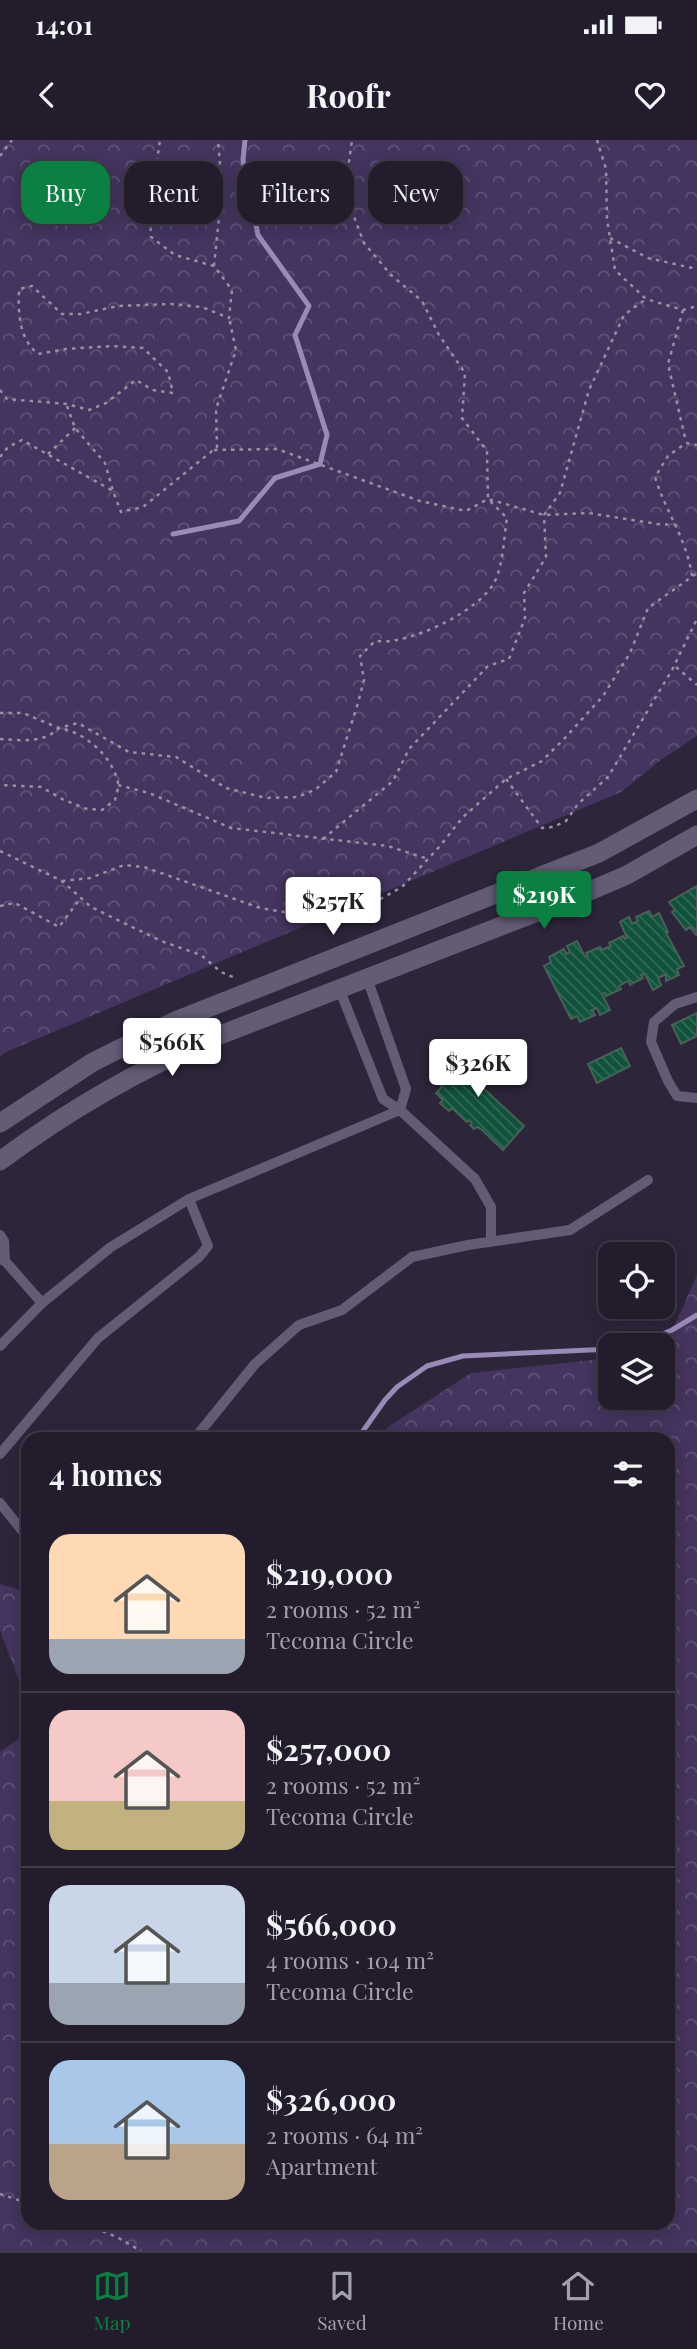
<!DOCTYPE html>
<html lang="en">
<head>
<meta charset="utf-8">
<style>
  body { margin:0; font-family:"Playfair Display",serif; background:#2e2938; color:#f1f3f6; height:100vh; display:flex; flex-direction:column; font-size:26px; white-space:nowrap }
  * { box-sizing:border-box; margin:0 }
  p { font-size:23px; color:#a2a1a9 }
  .icon { flex:none; width:38px; height:38px; fill:none; stroke:currentColor; stroke-width:2; stroke-linecap:round; stroke-linejoin:round }
  .map { position:relative; flex:1; overflow:hidden }
  .panel { position:absolute; left:21px; top:1292px; width:654px; height:798px; display:flex; flex-direction:column; background:#221c2c; border-radius:21px; box-shadow:0 4px 18px #0003,0 0 0 2px #3f3a48 }
  .panel>* { flex:none }
  .guide { position:absolute; left:21px; top:21px; width:656px; height:63px; display:flex; gap:14px }
  .buttons { position:absolute; left:598px; top:1102px; display:grid; gap:14px }
  .buttons a { display:grid; place-items:center; width:77px; height:77px; border-radius:14px; background:#221c2c; box-shadow:0 4px 18px #0003,0 0 0 2px #3f3a48; font-size:35px }
  .price { position:absolute; translate:-50% -60px; padding:0 16px; border-radius:7px; background:#fff; color:#222; font-size:23px; line-height:46px; filter:drop-shadow(0 2px 4px #0008) }
  .price::after { content:''; position:absolute; left:50%; top:42px; width:21px; height:16px; margin-left:-10px; background:inherit; clip-path:polygon(0 0,100% 0,50% 100%) }
  .price.selected { background:#0b8043; color:#fff }
  ul { padding:0; list-style:none }
  li { display:flex; align-items:center; gap:21px; height:175px; padding:0 28px }
  li+li { border-top:2px solid #3f3a48 }
  li span { display:grid; place-items:center; flex:none; width:196px; height:140px; border-radius:21px; color:#555 }
  li>.icon { margin-inline-start:auto }
  span .icon { width:84px; height:84px; fill:#fffc; stroke-width:1 }
  li b { font-size:30px }
  h2 { display:flex; justify-content:space-between; align-items:center; height:84px; padding:0 28px; font-size:30px }
  .pill { padding:0 24px; border-radius:21px; background:#221c2c; box-shadow:0 4px 18px #0003,0 0 0 2px #3f3a48; font-size:24px; line-height:63px }
  .pill.selected { background:#0b8043; color:#fff }
  .status { display:flex; justify-content:space-between; align-items:center; height:49px; padding:0 35px; background:#221c2c; direction:ltr }
  .status svg { height:19px; fill:currentColor }
  header { display:flex; justify-content:space-between; align-items:center; height:91px; padding:0 28px; background:#221c2c; font-size:32px; font-weight:700 }
  .tabs { display:flex; justify-content:space-around; align-items:center; height:98px; border-top:2px solid #3f3a48; background:#221c2c; font-size:19px; color:#a2a1a9 }
  .tabs a { display:grid; justify-items:center; gap:4px }
  .tabs .selected { color:#0b8043 }
  .map>svg:first-child { display:block }
  .forest { fill:url(#forest-crowns) }
  .lines { fill:none; stroke-linecap:round; stroke-linejoin:round }
  .stream { stroke:#9a8ab8; stroke-width:5 }
  .building { fill:url(#building-back-hatch); stroke:#466255; stroke-width:2 }
  .path { stroke:#9690a1; stroke-width:2.5; stroke-dasharray:3.5 5; stroke-linecap:butt }
  .service { stroke:#645b75; stroke-width:10 }
  .minor { stroke:#645b75; stroke-width:19 }
</style>
</head>
<body>
<div class="status"><b>14:01</b><svg viewBox="0 0 49 12"><path d="M0 12V9h3v3zM5 12V6h3v6zM10 12V3h3v9zM15 12V0h3v12zM26 1h20v11H26zM47 4h2v5h-2z"/></svg></div>
<header><svg class="icon" aria-label="back" viewBox="0 0 24 24"><path d="M15 5l-7 7 7 7"/></svg>Roofr<svg class="icon" aria-label="heart" viewBox="0 0 24 24"><path d="M12 20l-8-8c-3-5 5-10 8-4 3-6 11-1 8 4z"/></svg></header>
<div class="map">
<svg width="697" height="2111" viewBox="0 0 697 2111">
  <defs>
    <pattern id="forest-crowns" width="20" height="18" patternUnits="userSpaceOnUse" patternTransform="scale(1.75)"><rect width="20" height="18" fill="#44345f"/><path d="M2 6a3 3 0 1 1 6 0M12 15a3 3 0 1 1 6 0" fill="none" stroke="#5f5277"/></pattern>
    <pattern id="building-back-hatch" width="6" height="6" patternUnits="userSpaceOnUse" patternTransform="scale(1.75)"><rect width="6" height="6" fill="#10523c"/><path d="M-1 5l2 2M0 0l6 6M5-1l2 2" fill="none" stroke="#336b59"/></pattern>
  </defs>
  <rect width="100%" height="100%" fill="#2d263b"/>
  <!-- forest -->
  <path class="forest" d="M0 0H697V596L662 619 621 652 6 912 0 917Z
    M697 1135V2111H0V1612L21 1597 28 1572V2082H668V1298H379L388 1287 471 1233 611 1218V1258H663V1212Z
    M0 1444 28 1452V1563L0 1491Z"/>
  <g class="lines">
    <!-- stream -->
    <path class="stream" d="M173 394 239 381 275 338 320 324 327 295 295 195 309 166 258 95 243 20 245 0
      M634 1206 672 1190 697 1175
      M358 1298 385 1260 397 1247 427 1226 463 1216 611 1209"/>
  </g>
  <!-- building -->
  <path class="building" d="M697 746V794L696 795 690 787 686 790 672 772 675 770 669 762Z
    M649 771 652 777 659 773 668 792 666 793 684 826 677 829 679 835 666 841V834L658 838 661 845 653 850 645 834 641 835 643 838 630 845 628 841 619 846 621 849 606 856 605 853 602 854 610 870 600 875 597 868 590 871 592 870 595 875 580 882 577 876 571 879 544 826 551 822 549 817 564 809 566 814 570 812 567 806 577 801 585 817 588 816 586 813 600 807 602 810 611 806 609 803 623 796 625 799 627 798 620 782 629 777 632 784 638 781 636 777Z
    M697 873V896L681 904 672 885Z
    M621 908 630 926 597 943 588 924Z
    M487 912 502 926 482 947 524 986 503 1010 481 989 477 987 474 989 470 985 472 983 469 980 467 982 452 968 449 971 440 963 443 960 436 953 442 947 437 942 444 935 446 937 448 935 442 930 456 916 461 922 464 919 472 927Z"/>
  <g class="lines">
    <!-- path -->
    <path class="path" d="M597 0 606 29 607 79 615 130 646 159 683 170 697 166
      M0 16 12 0
      M610 98 648 118 697 129
      M214 126 222 49 218 0
      M683 170 668 224 686 302
      M0 250 7 259 67 264 89 270 106 263 136 240 153 250 173 253 168 232 143 208 112 206 66 209 38 214C19 199 18 173 19 149L32 146 62 174H81L118 166 171 164 202 167 229 178 232 150 214 126 175 115 151 97 149 54 142 36 157 21 160 0
      M67 266 75 288 105 323 113 351
      M214 310 277 309 420 361 466 371 488 359 544 375 589 373 657 384 676 385
      M48 314 75 288
      M0 317 8 307 22 300 113 351 121 372 143 367 217 307 216 269 236 210 229 178
      M692 436C686 397 666 373 655 337L668 316 686 303 697 305
      M676 527 697 545
      M0 573H23L59 588 78 583 129 612 176 617 226 648 266 658 298 657 316 649 336 632 358 563 364 540 360 516 375 501C382 501 390 502 396 500 426 495 478 470 494 443 503 427 504 396 507 378L488 359 487 311 462 278 465 233 439 195 422 161 391 135 364 103 353 74 346 43 352 0
      M0 599C21 600 43 604 59 588 85 592 113 617 118 643 119 648 116 655 115 660L102 670 87 669 64 660 41 647 0 645
      M506 639 542 688 553 687 566 681 578 664 608 637 672 530 697 479
      M118 645 149 653 231 688 388 706 428 719
      M323 699 393 641 409 609 488 526 509 519 525 478 524 453 546 417 544 375 560 353 589 250 624 175 646 159
      M0 711 62 741 91 767 161 801 201 815 221 832 233 837
      M62 741 90 738 124 725 144 727 260 768 284 772 311 771 337 775 366 767 402 747 440 706 463 677 506 639 542 621 565 598 603 556 630 513 648 468 697 433
      M0 766 15 763 59 787 80 759
      M0 2054 28 2063
      M79 2082 117 2097 141 2111"/>
    <!-- service -->
    <path class="service" d="M339 848 383 959 400 970 406 949 367 838
      M697 857 675 864 654 882 651 902 668 941 677 956 697 958
      M0 1095 4 1101 5 1121
      M0 1119 5 1121 42 1163 0 1206
      M42 1163 111 1107 189 1059
      M195 1298 255 1224 299 1185 342 1170 412 1117 468 1105 570 1090 648 1040
      M0 1314 98 1198 199 1117 208 1106 189 1059 400 970 475 1039 491 1067V1101
      M0 1363 28 1398"/>
    <!-- minor -->
    <path class="minor" d="M0 983 93 922 175 881 599 713 697 659
      M0 1021C67 971 138 930 215 897L571 759 627 735 697 695"/>
  </g>
</svg>
<div class="buttons">
<a><svg class="icon" aria-label="locate" viewBox="0 0 24 24"><circle cx="12" cy="12" r="6"/><path d="M12 2v4M12 18v4M2 12h4M18 12h4"/></svg></a>
<a><svg class="icon" aria-label="layers" viewBox="0 0 24 24"><path d="M12 4l9 5-9 5-9-5zM3 14l9 5 9-5"/></svg></a>
</div>
<b class="price selected" style="left:544px;top:791px">$219K</b>
<b class="price" style="left:333px;top:797px">$257K</b>
<b class="price" style="left:172px;top:938px">$566K</b>
<b class="price" style="left:478px;top:959px">$326K</b>
<div class="guide">
<a class="pill selected">Buy</a>
<a class="pill">Rent</a>
<a class="pill">Filters</a>
<a class="pill">New</a>
</div>
<section class="panel">
<h2>4 homes<svg class="icon" aria-label="filters" viewBox="0 0 24 24"><path d="M4 7h16M4 17h16"/><circle cx="9" cy="7" r="2"/><circle cx="15" cy="17" r="2"/></svg></h2>
<ul>
<li><span style="background:linear-gradient(#ffd9b3 75%,#9aa5b1 0)"><svg class="icon" aria-label="home" viewBox="0 0 24 24"><path d="M3 11l9-7 9 7M6 9v11h12V9"/></svg></span><div><b>$219,000</b><p>2 rooms · 52 m²</p><p>Tecoma Circle</p></div></li>
<li><span style="background:linear-gradient(#f6c9c9 65%,#c2b280 0)"><svg class="icon" aria-label="home" viewBox="0 0 24 24"><path d="M3 11l9-7 9 7M6 9v11h12V9"/></svg></span><div><b>$257,000</b><p>2 rooms · 52 m²</p><p>Tecoma Circle</p></div></li>
<li><span style="background:linear-gradient(#c9d6e8 70%,#9aa5b1 0)"><svg class="icon" aria-label="home" viewBox="0 0 24 24"><path d="M3 11l9-7 9 7M6 9v11h12V9"/></svg></span><div><b>$566,000</b><p>4 rooms · 104 m²</p><p>Tecoma Circle</p></div></li>
<li><span style="background:linear-gradient(#a9c7e8 60%,#b9a48a 0)"><svg class="icon" aria-label="home" viewBox="0 0 24 24"><path d="M3 11l9-7 9 7M6 9v11h12V9"/></svg></span><div><b>$326,000</b><p>2 rooms · 64 m²</p><p>Apartment</p></div></li>
</ul>
</section>
</div>
<nav class="tabs">
<a class="selected"><svg class="icon" aria-label="map" viewBox="0 0 24 24"><path d="M3 6l6-2 6 2 6-2v14l-6 2-6-2-6 2zM9 4v14M15 6v14"/></svg>Map</a>
<a><svg class="icon" aria-label="saved" viewBox="0 0 24 24"><path d="M7 4h10v16l-5-4-5 4z"/></svg>Saved</a>
<a><svg class="icon" aria-label="home" viewBox="0 0 24 24"><path d="M3 11l9-7 9 7M6 9v11h12V9"/></svg>Home</a>
</nav>
</body>
</html>
